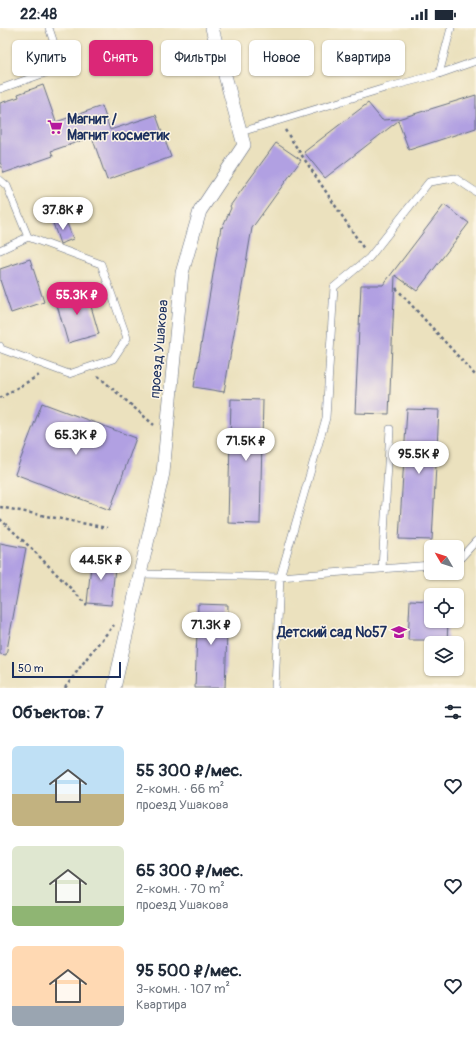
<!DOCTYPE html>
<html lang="ru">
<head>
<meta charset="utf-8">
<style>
  body { margin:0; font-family:Pangolin,sans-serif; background:#f6f6f7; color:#1f2937; height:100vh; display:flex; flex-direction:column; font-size:15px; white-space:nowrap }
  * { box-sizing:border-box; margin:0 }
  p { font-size:13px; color:#747a83 }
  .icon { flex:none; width:22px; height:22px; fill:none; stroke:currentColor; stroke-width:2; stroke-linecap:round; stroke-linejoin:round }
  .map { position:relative; height:660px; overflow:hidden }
  .details { display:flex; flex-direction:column; background:#fff; flex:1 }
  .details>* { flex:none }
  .banner { position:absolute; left:12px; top:12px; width:452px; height:36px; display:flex; gap:8px }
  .needle { width:26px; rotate:309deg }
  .tools { position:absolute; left:424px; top:512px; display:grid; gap:8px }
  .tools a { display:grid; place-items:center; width:40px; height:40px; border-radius:6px; background:#fff; box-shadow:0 1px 3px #0004; font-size:20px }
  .scale { position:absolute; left:12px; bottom:10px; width:109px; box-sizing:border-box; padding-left:4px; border:2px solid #1b2f5e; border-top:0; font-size:11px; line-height:14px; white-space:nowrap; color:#1b2f5e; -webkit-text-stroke:3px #fcf5e5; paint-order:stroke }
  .price { position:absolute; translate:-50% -34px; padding:0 9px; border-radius:14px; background:#fff; color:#222; font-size:13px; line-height:26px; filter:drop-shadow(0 1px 2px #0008) }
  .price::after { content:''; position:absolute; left:50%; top:24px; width:12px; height:9px; margin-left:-6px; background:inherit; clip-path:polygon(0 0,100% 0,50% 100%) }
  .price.active { background:#db2777; color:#fff }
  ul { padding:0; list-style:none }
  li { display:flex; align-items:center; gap:12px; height:100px; padding:0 12px }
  li span { display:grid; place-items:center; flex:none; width:112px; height:80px; border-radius:6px; color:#555 }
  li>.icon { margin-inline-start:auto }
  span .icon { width:48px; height:48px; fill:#fffc; stroke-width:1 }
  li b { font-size:17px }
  h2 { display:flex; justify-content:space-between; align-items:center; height:48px; padding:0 12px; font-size:17px }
  .tag { padding:0 14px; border-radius:6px; background:#fff; box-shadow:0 1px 3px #0004; font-size:14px; line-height:36px }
  .tag.active { background:#db2777; color:#fff }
  .status { display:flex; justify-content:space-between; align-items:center; height:28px; padding:0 20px; background:#fff; direction:ltr }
  .status svg { height:11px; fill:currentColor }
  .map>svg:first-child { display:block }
  .building { fill:#b1a0e2 }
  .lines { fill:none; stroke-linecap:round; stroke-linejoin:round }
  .lane-casing { stroke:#646d80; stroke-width:8 }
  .street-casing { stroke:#646d80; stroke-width:14 }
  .path { stroke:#646d80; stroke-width:2.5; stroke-dasharray:3 3; stroke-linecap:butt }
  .lane { stroke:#fff; stroke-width:7 }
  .street { stroke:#fff; stroke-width:13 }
  .labels { text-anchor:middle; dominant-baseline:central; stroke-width:3; stroke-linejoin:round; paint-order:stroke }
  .poi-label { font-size:14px; font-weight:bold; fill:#1b2f5e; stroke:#fcf5e5; text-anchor:start }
  .street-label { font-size:14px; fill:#1b2f5e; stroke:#fcf5e5 }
</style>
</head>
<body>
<div class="status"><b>22:48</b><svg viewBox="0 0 49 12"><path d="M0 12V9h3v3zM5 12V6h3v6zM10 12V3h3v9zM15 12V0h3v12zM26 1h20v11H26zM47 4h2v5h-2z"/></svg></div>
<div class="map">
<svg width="476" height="660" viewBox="0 0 476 660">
  <rect width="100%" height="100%" fill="#fcf5e5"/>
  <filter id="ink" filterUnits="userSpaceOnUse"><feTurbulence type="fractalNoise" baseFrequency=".025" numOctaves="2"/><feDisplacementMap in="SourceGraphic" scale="8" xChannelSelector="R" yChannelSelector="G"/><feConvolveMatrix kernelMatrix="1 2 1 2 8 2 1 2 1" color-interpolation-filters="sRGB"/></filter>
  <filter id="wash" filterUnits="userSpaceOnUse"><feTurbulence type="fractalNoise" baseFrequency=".012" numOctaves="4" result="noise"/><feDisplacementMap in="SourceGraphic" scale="16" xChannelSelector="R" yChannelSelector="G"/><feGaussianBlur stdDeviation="0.9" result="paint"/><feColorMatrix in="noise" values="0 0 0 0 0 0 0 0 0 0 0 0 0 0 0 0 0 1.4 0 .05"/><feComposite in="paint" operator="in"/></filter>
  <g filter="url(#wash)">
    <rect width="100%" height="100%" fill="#ebe1be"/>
    <g id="blocks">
      <!-- building -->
      <path class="building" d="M43 57 56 94 102 78 110 102 156 87 171 129 107 152 92 109 51 123 53 128 4 145 0 134V75L19 69 18 66Z
        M476 67V100L409 122 398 93 325 150 304 124 368 75 382 92 398 91Z
        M276 115 301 132 252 200 224 364 194 359 221 199 222 200 231 180 230 178Z
        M444 177 469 195 417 263 395 247 389 386 355 385 361 257H383Z
        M65 190 73 211 60 216 53 195Z
        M30 231 44 274 11 285 0 252V241Z
        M86 261 99 306 68 315 55 270Z
        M231 371 263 372 260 496 228 495Z
        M42 375 136 410 110 482 15 446Z
        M407 381 439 382 432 512 399 511Z
        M0 515 26 520 6 627 0 626Z
        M92 528 116 531 111 577 87 575Z
        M410 572 431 573V593H448L447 615H427V612H408Z
        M198 576 228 577 225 660H195Z"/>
    </g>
  </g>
  <g filter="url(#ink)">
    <use href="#blocks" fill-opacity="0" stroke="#646d80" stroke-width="1"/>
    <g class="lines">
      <defs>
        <path id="lane" d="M439 46 451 0
          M0 61 62 39 49 0
          M241 104 385 60 439 46 476 33
          M0 152 7 158 28 209
          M0 222 28 209 101 236 127 310 113 331 69 346 1 321 0 318
          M457 534 476 513
          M382 541 390 401
          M141 546 280 549 431 537
          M275 660 280 549 326 390 334 259 369 230 429 154 455 150 476 164"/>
        <path id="street" d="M114 660 163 445 182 245 200 183 244 117 212 0"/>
      </defs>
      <!-- lane casing -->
      <use href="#lane" class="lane-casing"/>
      <!-- street casing -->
      <use href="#street" class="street-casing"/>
      <!-- path -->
      <path class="path" d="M285 102 364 221
        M396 260 476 348
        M98 348 154 397
        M0 370 41 346
        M0 479 107 500
        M0 491 31 520 87 577
        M65 660 92 623 114 597"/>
      <!-- lane -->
      <use href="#lane" class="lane"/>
      <!-- street -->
      <use href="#street" class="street"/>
    </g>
  </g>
  <!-- icons -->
  <defs>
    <symbol id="supermarket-bare" viewBox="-9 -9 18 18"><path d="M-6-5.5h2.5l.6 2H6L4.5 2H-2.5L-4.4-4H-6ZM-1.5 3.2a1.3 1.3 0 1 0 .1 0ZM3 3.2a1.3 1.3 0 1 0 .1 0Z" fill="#b5179e" stroke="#fcf5e5" stroke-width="2.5" paint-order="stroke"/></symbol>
    <symbol id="school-bare" viewBox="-9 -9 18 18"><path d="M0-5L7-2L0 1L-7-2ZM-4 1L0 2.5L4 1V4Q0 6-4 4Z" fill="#b5179e" stroke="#fcf5e5" stroke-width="2.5" paint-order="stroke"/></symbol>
  </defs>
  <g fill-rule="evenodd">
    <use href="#supermarket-bare" x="44" y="88" width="22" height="22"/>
    <use href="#school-bare" x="388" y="593" width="22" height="22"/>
  </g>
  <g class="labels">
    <!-- poi labels -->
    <g class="poi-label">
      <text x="67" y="91">Магнит /<tspan x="67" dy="16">Магнит косметик</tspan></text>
      <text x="387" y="604" text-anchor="end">Детский сад №57</text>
    </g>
    <!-- street labels -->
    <g class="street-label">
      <text transform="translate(159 321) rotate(-85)">проезд Ушакова</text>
    </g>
  </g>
</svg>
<div class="tools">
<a><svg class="needle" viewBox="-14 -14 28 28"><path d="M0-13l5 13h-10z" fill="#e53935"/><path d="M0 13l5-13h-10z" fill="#747a83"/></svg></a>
<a><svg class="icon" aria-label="locate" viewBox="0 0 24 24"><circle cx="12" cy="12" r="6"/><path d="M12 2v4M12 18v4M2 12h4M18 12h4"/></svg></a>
<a><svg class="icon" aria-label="layers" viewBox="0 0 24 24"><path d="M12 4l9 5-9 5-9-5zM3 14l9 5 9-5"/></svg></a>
</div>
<div class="scale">50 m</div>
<b class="price" style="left:63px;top:203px">37.8K ₽</b>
<b class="price active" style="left:77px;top:288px">55.3K ₽</b>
<b class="price" style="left:76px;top:428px">65.3K ₽</b>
<b class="price" style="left:246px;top:434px">71.5K ₽</b>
<b class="price" style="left:419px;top:447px">95.5K ₽</b>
<b class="price" style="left:101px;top:553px">44.5K ₽</b>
<b class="price" style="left:211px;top:618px">71.3K ₽</b>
<div class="banner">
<a class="tag">Купить</a>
<a class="tag active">Снять</a>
<a class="tag">Фильтры</a>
<a class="tag">Новое</a>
<a class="tag">Квартира</a>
</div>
</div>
<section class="details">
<h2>Объектов: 7<svg class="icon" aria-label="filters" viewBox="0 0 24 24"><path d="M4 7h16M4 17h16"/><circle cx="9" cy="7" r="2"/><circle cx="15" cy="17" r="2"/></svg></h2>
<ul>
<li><span style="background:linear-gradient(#bfe0f5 60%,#c2b280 0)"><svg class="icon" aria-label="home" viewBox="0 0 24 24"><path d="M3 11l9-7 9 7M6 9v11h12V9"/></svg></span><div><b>55 300 ₽/мес.</b><p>2-комн. · 66 m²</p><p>проезд Ушакова</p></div><svg class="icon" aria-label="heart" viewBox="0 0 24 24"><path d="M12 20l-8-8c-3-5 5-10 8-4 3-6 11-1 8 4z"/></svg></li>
<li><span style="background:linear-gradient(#dfe7d0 75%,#8fb573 0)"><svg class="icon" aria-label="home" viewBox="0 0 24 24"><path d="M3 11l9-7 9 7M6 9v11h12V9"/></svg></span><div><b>65 300 ₽/мес.</b><p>2-комн. · 70 m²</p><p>проезд Ушакова</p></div><svg class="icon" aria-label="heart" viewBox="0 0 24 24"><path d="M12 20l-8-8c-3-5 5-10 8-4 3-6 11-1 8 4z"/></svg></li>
<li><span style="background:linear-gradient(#ffd9b3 75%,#9aa5b1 0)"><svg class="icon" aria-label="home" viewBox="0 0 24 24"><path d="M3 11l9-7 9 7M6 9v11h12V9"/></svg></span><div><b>95 500 ₽/мес.</b><p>3-комн. · 107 m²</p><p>Квартира</p></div><svg class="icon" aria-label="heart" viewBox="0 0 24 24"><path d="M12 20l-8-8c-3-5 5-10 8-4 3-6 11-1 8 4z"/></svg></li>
</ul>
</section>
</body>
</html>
